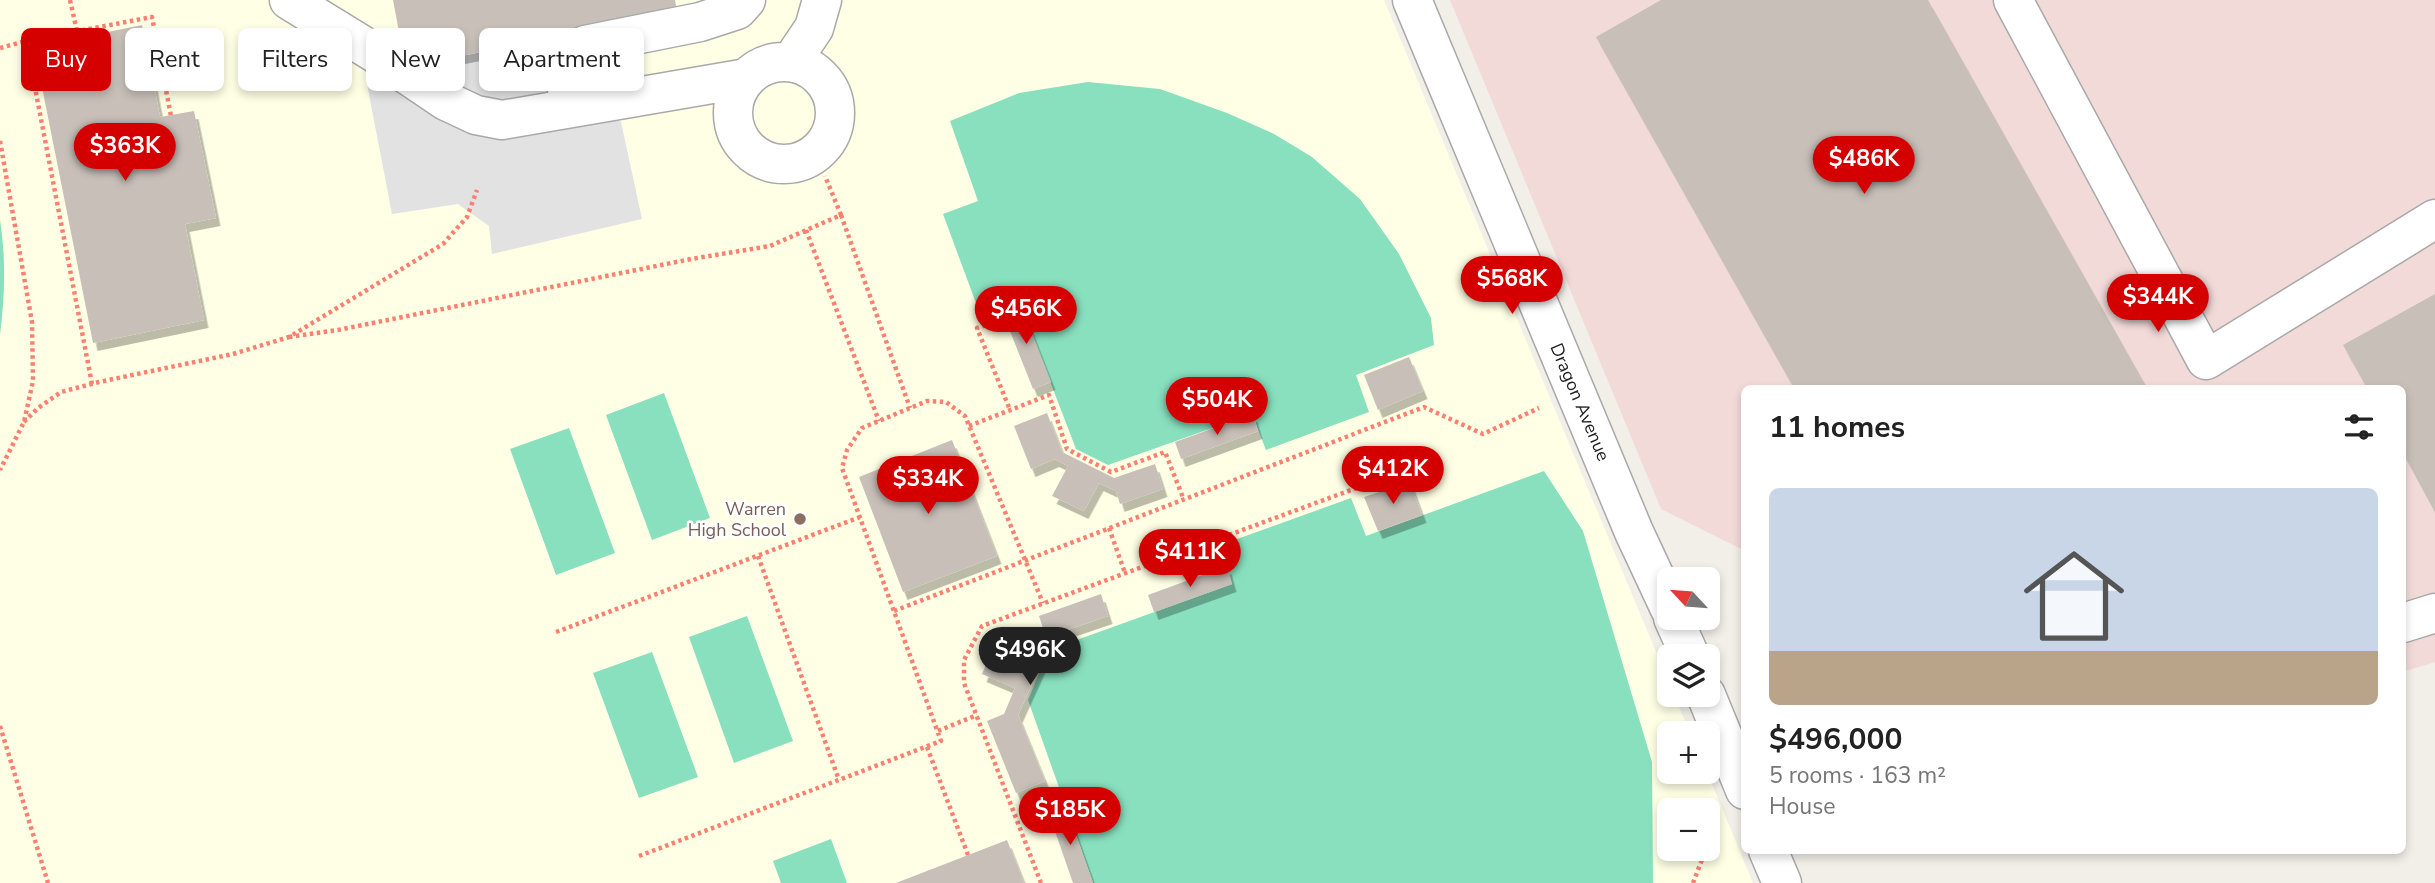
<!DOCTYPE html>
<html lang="en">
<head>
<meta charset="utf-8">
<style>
  body { margin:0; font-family:"Nunito Sans",sans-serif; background:#f6f6f6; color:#222; height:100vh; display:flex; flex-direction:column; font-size:26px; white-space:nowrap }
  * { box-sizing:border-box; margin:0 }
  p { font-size:23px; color:#767676 }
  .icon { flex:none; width:38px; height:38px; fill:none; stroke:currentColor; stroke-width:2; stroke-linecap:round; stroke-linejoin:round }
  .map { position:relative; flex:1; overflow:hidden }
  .details { position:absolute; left:1741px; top:385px; width:665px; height:469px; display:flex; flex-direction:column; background:#fff; border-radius:10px; box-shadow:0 4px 10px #0003 }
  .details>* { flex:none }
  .top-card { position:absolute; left:21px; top:28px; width:665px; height:63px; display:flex; gap:14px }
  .needle { width:46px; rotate:296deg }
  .buttons { position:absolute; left:1657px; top:567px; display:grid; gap:14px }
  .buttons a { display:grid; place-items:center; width:63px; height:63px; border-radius:10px; background:#fff; box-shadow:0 4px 10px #0003; font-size:35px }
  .price { position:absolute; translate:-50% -60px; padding:0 16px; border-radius:24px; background:#d40000; color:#fff; font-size:23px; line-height:46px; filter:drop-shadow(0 2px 4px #0008) }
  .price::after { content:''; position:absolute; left:50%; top:42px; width:21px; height:16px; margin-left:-10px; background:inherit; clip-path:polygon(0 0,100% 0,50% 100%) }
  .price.active { background:#222; color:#fff }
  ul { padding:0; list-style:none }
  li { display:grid; align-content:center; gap:14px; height:371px; padding:0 28px }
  li span { display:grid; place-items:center; height:217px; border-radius:10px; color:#555 }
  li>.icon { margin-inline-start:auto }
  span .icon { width:126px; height:126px; fill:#fffc; stroke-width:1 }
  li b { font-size:30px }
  h2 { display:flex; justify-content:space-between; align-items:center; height:84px; padding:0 28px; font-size:30px }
  .pill { padding:0 24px; border-radius:10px; background:#fff; box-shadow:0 4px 10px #0003; font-size:24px; line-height:63px }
  .pill.active { background:#d40000; color:#fff }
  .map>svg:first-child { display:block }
  .commercial { fill:#f2dad9 }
  .education { fill:#ffffe5; fill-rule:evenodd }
  .pitch { fill:#88e0be }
  .parking { fill:#e2e2e2 }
  .building { fill:#c7bfb8; filter:url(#shadow) }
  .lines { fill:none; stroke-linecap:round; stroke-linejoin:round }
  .minor-casing { stroke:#a9a9a9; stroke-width:41 }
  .path { stroke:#fa8072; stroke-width:4.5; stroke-dasharray:3.5 3.5; stroke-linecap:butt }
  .minor { stroke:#fff; stroke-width:38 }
  .education-dot { fill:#8d6e63; stroke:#fff; stroke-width:2.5 }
  .labels { text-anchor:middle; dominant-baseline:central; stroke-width:5; stroke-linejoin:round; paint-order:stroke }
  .street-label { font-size:18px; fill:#222; stroke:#fff }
  .education-label { font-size:18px; fill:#785e54; stroke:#fff; text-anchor:end }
</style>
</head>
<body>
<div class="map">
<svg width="2435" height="883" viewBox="0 0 2435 883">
  <defs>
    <filter id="shadow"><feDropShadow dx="4.5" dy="8" stdDeviation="0" flood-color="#0004"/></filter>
  </defs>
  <rect width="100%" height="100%" fill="#f2efe9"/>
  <!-- commercial -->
  <path class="commercial" d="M1450 0H2435V662L2403 672V388H1745V551L1661 509Z"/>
  <!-- education -->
  <path class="education" d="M0 0H1384L1669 683 1670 695H1674L1690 733H1670V772H1707L1753 883H0ZM1670 810H1708V849H1670Z"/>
  <!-- pitch -->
  <path class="pitch" d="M1088 82 1160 89 1227 113 1274 134 1312 157 1360 199 1399 254 1431 318 1434 345 1356 375 1369 412 1266 450 1252 414 1108 465 1076 449 1020 303 1014 302 980 314 943 214 978 201 950 121 1019 93Z
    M0 220C6 259 5 295 0 335Z
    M664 393 710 518 652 540 606 415Z
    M569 428 615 553 556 575 510 449Z
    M1544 471 1583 531 1652 762 1653 883H1093L1028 700 1049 650 1232 584 1221 569 1212 548 1351 498 1366 536Z
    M747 616 793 741 734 763 689 637Z
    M652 652 698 777 639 798 593 673Z
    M831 839 847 883H781L773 861Z"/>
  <!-- parking -->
  <path class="parking" d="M557 37 565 77 621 122 642 219 492 254 489 226 458 204 392 214 366 79 404 59 454 49 457 57Z"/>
  <!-- building -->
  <path class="building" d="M393 0H675L677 12 456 57 454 49 404 59Z
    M1661 0H1928L2147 388H1794L1596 37Z
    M142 25 160 117 194 111 216 218 185 224 204 320 93 343 34 47Z
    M2435 294V512L2403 453V388H2367L2343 345Z
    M1020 303 1051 382 1033 389 1002 311Z
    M1409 357 1423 391 1378 410 1364 375Z
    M1047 413 1062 452 1114 478 1155 464 1163 489 1120 504 1116 491 1099 483 1084 511 1052 496 1068 466 1055 459 1031 469 1014 426Z
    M1253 414 1258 431 1181 459 1175 442Z
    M952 440 997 556 903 592 859 477Z
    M1410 482 1422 515 1378 531 1364 497Z
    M1227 566 1232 584 1154 612 1148 595Z
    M1101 594 1108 616 1055 634 1018 715 1045 781 1016 793 987 721 1004 714 1015 688 982 674 997 639 1031 654 1043 628 1039 616Z
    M1066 807 1093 883H1073L1049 814Z
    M1007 840 1024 883H896Z"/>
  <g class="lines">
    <defs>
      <path id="minor" d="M289 0 375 53 446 101 476 115 502 120 747 78
        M1412 0 1634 532 1670 609
        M2013 0 2206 360 2435 219
        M733 113a51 51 0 1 1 102 0a51 51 0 1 1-102 0Z
        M791 62 814 28 822 0
        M570 108 565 77 570 57 585 45 700 22 737 10 746 0
        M1673 618 1690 656
        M2403 623 2435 613
        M1706 695 1745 790
        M1768 850 1782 883"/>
    </defs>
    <!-- minor casing -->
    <use href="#minor" class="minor-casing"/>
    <!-- path -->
    <path class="path" d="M70 0 77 31
      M0 48 26 41
      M0 141 32 322 33 381 24 422 0 470
      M841 215 910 408
      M806 230 879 421
      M999 321 977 328 1010 410
      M289 337 338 330 691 259 770 246 841 215 825 176
      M92 384 26 41 152 17 171 116
      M24 422 38 408 61 392 99 382 233 354 289 337 443 244 467 217 477 190
      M969 426 1049 395 1067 449 1111 472 1165 452 1184 500
      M1109 528 1125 573
      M758 556 839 780
      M894 611 1424 407 1483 434 1539 408
      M556 632 860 517
      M0 726 48 883
      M938 731 977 715
      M927 747 968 855
      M1708 844 1715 824
      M639 856 941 741 842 468 847 450 862 428 910 408 927 401 946 402 965 416 1043 603
      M1041 883 964 683V660L982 626 1416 466
      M1693 883 1706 849"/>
    <!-- minor -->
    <use href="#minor" class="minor"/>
  </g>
  <!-- markers -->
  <circle class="education-dot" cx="800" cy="519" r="7"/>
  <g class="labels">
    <!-- street labels -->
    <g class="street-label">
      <text transform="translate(1580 402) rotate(67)">Dragon Avenue</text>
    </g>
    <!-- education labels -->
    <g class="education-label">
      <text x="786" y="509">Warren<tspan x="786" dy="21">High School</tspan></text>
    </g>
  </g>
</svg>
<div class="buttons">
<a><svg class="needle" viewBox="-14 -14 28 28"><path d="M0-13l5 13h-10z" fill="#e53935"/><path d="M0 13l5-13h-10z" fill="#767676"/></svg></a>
<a><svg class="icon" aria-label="layers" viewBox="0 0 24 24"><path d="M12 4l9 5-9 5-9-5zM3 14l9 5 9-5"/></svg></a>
<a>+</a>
<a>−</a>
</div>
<b class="price" style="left:125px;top:183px">$363K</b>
<b class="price" style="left:1864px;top:196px">$486K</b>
<b class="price" style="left:1512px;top:316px">$568K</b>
<b class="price" style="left:2158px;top:334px">$344K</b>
<b class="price" style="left:1026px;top:346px">$456K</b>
<b class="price" style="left:1217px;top:437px">$504K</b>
<b class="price" style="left:1393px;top:506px">$412K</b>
<b class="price" style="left:928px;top:516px">$334K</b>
<b class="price" style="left:1190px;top:589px">$411K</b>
<b class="price active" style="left:1030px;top:687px">$496K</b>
<b class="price" style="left:1070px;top:847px">$185K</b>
<div class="top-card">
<a class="pill active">Buy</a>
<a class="pill">Rent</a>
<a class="pill">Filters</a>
<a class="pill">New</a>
<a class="pill">Apartment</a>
</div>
<section class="details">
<h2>11 homes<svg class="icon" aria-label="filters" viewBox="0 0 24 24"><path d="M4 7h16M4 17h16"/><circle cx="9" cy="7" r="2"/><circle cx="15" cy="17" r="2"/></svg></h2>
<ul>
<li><span style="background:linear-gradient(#c9d6e8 75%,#b9a48a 0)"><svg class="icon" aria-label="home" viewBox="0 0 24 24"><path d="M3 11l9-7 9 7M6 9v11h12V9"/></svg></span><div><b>$496,000</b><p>5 rooms · 163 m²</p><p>House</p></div></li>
</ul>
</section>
</div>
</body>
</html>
